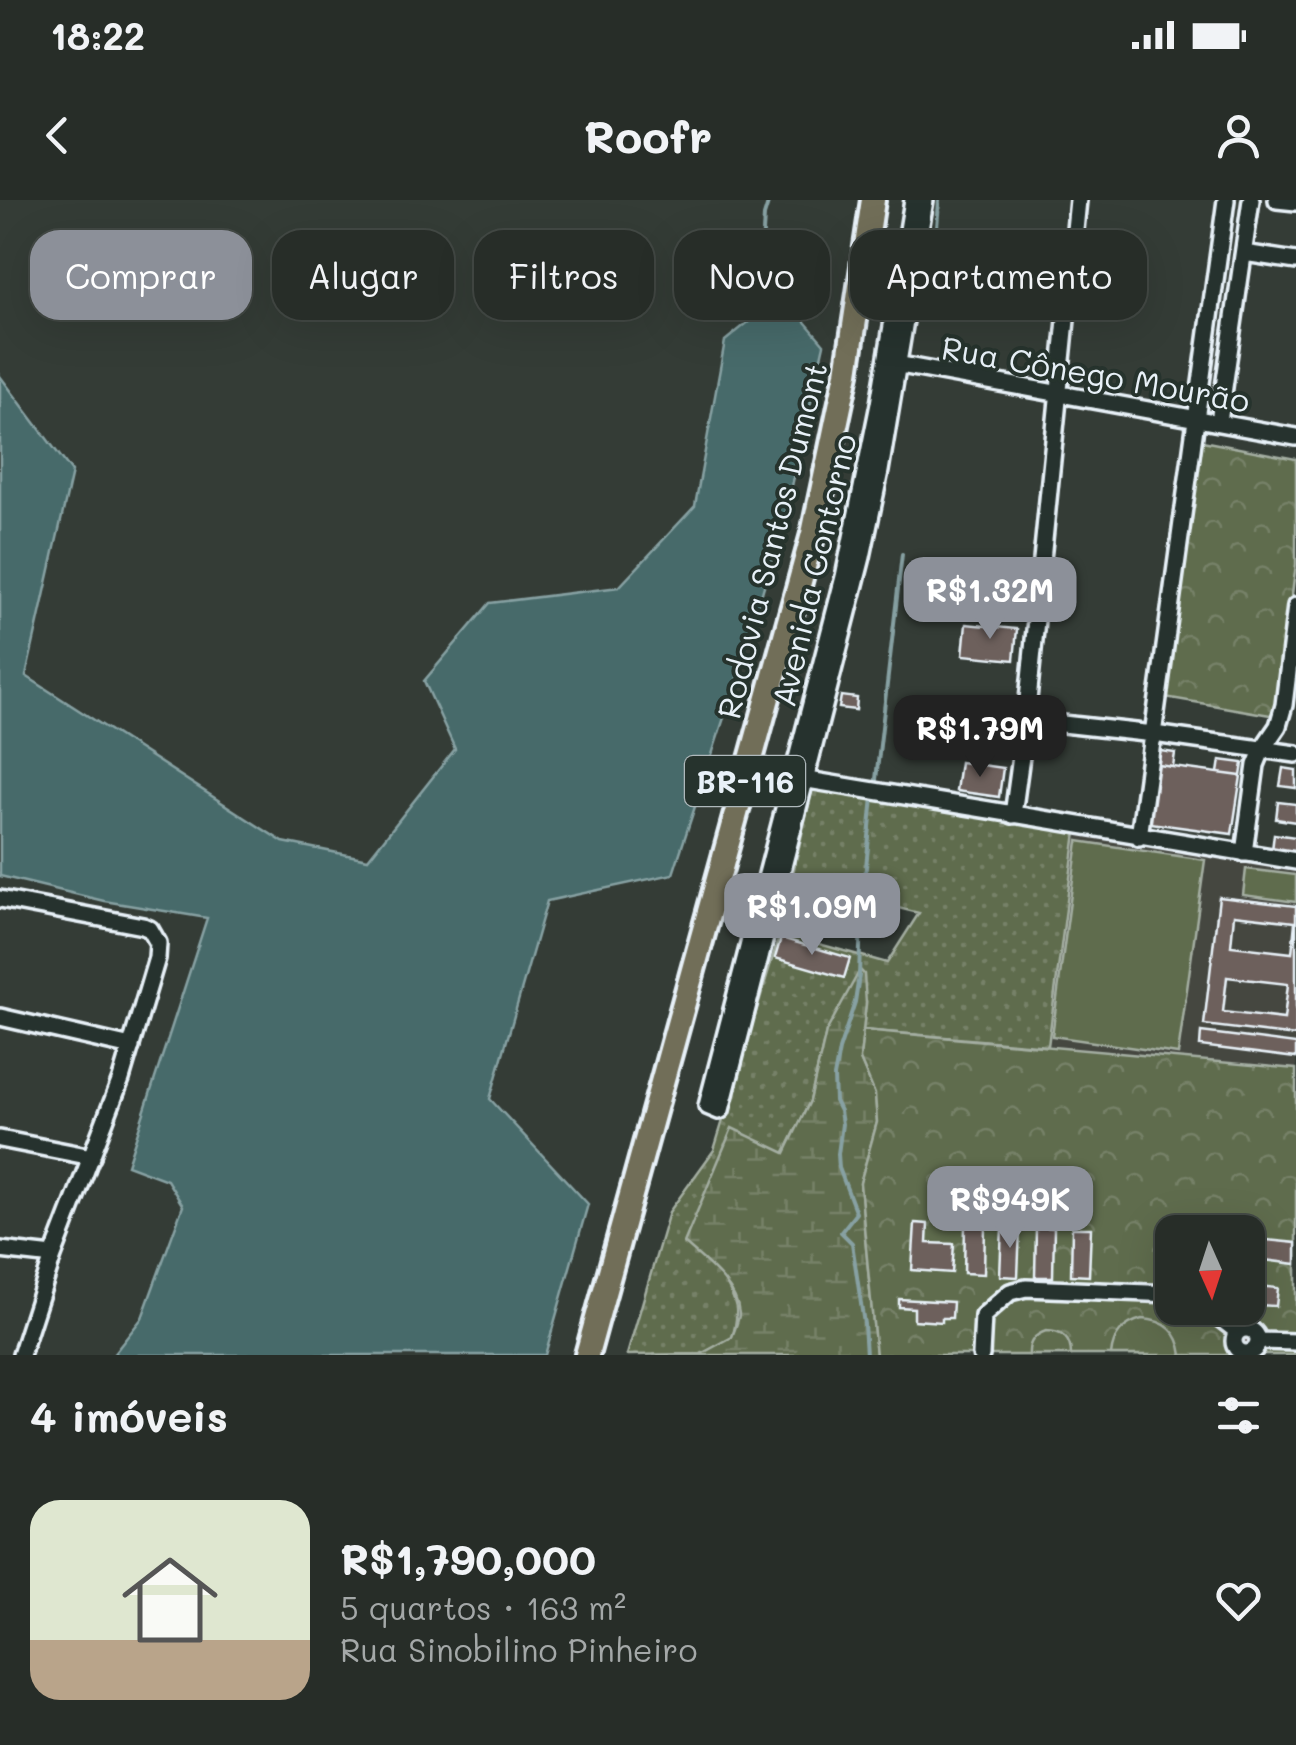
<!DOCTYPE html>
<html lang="pt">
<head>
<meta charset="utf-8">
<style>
  body { margin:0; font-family:Mali,sans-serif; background:#333934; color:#f1f3f6; height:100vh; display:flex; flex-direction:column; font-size:38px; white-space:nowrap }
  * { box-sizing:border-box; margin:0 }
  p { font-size:32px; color:#a4a8a8 }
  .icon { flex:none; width:55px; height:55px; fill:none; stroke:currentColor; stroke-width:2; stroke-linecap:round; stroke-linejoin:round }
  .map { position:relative; height:1155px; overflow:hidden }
  .details { display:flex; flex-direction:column; background:#272d28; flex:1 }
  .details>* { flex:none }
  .banner { position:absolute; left:30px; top:30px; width:1238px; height:90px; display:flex; gap:20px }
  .needle { width:65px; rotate:177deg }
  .controls { position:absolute; left:1155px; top:1015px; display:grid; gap:20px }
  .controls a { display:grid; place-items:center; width:110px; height:110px; border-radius:20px; background:#272d28; box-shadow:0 10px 40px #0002,0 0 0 2px #434945; font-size:50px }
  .price { position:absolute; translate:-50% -85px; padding:0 22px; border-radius:20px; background:#8c9099; color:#fff; font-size:32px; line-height:65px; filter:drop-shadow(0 2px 5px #0008) }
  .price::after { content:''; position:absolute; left:50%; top:60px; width:30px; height:22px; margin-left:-15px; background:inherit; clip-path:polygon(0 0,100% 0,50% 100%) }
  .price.selected { background:#222; color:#fff }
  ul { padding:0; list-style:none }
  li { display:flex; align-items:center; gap:30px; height:250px; padding:0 30px }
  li+li { border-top:2px solid #434945 }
  li span { display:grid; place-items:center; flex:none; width:280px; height:200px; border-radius:30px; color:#555 }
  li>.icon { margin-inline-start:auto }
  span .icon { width:120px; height:120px; fill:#fffc; stroke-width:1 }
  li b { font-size:42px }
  h2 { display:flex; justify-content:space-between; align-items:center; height:120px; padding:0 30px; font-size:42px }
  .chip { padding:0 35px; border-radius:30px; background:#272d28; box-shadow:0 10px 40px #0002,0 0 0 2px #434945; font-size:35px; line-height:90px }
  .chip.selected { background:#8c9099; color:#fff }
  .status { display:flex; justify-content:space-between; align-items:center; height:70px; padding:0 50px; background:#272d28; direction:ltr }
  .status svg { height:28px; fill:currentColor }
  header { display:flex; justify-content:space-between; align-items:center; height:130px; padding:0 30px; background:#272d28; font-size:45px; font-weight:800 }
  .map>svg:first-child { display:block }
  .built { fill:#454741 }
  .grass { fill:url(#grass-dots); stroke:#a4aea2; stroke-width:2.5 }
  .wetland { fill:url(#wetland-marsh); stroke:#a4aea2; stroke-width:2.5 }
  .park { fill:url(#park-crowns); stroke:#a4aea2; stroke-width:2.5; fill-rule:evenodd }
  .pitch { fill:#5f6c4d; stroke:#a4aea2; stroke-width:2.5 }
  .water { fill:#476b6a; stroke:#87a1a3; stroke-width:2.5 }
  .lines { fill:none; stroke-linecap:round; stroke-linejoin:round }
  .stream { stroke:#87a1a3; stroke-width:4 }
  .building { fill:#6d605b; stroke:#e8f1f8; stroke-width:2.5; fill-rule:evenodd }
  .minor-casing { stroke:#e8f1f8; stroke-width:22 }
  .highway-casing { stroke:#e8f1f8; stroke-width:30 }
  .minor { stroke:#26332d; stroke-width:15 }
  .highway { stroke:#716e59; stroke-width:22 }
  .labels { text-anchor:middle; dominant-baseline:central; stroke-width:8; stroke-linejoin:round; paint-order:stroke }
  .shield { fill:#26332d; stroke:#aeb8bb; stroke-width:2.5 }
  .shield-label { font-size:30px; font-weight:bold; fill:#e8f1f8 }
  .street-label { font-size:32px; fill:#e8f1f8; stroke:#26332d }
</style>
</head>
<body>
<div class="status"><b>18:22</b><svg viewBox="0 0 49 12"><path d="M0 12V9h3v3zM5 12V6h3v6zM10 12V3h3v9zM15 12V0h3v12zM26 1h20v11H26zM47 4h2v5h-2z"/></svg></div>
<header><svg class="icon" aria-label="back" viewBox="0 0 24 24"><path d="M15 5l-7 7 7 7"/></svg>Roofr<svg class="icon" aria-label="person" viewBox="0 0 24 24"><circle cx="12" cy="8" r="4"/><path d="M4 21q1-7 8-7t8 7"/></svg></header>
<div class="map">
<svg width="1296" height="1155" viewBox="0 0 1296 1155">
  <defs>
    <pattern id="grass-dots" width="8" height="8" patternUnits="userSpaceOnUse" patternTransform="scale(2.5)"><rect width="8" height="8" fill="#5f6c4d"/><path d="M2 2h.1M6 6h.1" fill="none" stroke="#768167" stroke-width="1.8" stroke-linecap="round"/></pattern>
    <pattern id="wetland-marsh" width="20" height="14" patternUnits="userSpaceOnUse" patternTransform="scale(2.5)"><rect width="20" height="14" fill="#5f6c4d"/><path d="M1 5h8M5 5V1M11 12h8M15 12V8" fill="none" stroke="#768167"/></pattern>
    <pattern id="park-crowns" width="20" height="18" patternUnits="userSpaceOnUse" patternTransform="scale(2.5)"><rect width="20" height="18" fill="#5f6c4d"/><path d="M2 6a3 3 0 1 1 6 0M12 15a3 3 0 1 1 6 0" fill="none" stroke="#768167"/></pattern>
  </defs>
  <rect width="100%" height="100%" fill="#343c36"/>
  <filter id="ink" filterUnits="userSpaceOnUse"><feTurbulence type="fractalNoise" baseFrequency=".01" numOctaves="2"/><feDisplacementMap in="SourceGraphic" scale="20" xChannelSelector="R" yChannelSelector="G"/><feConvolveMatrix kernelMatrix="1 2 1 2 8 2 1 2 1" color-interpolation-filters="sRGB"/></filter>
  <g filter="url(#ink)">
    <!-- built -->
    <path class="built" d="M1076 632 1296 671V869L1048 846Z"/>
    <!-- grass -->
    <path class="grass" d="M813 586 1076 632 1048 846 863 830 866 803 826 832 810 901 723 1078C737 1101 740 1112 732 1138L701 1154 627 1155 669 1012 714 950 780 733 887 763 919 713 791 682Z"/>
    <!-- wetland -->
    <path class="wetland" d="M860 770 864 774 866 803 860 859 875 894 877 922 860 983 876 1155H653L701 1154 732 1137C734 1131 739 1120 739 1114 737 1084 704 1061 684 1043L732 928 785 953 810 901 826 832Z"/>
    <!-- park -->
    <path class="park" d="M1197 240 1296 259V364L1276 516 1165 497Z
      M863 830 1296 869V1155H876L860 983 877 922 875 894 860 859ZM1172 1032H1248V1108H1172Z"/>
    <!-- pitch -->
    <path class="pitch" d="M1078 641 1205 660 1178 854 1052 836Z
      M1246 669 1296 675V702L1243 695Z
      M1142 1119C1165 1120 1179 1131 1182 1155H1111C1113 1135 1123 1124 1142 1119Z
      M1046 1131C1062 1131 1071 1139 1071 1155H1029C1028 1142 1034 1135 1046 1131Z"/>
    <!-- water -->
    <path class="water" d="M782 95 824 144 787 308 736 481 673 674 547 701 490 899 588 1004 545 1155H113L142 1118 183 1006 167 980 127 965 207 718 104 701 0 676V176L72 272 26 476 283 642 368 659 455 549 424 481 490 403 619 387 695 306 725 141Z"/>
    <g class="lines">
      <!-- stream -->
      <path class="stream" d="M769 0 764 16 761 64 782 95V100
        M933 85 939 0
        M875 588 902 354
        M866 1155 864 1124 852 1043 841 1032 856 1013 839 968 838 954 842 924 840 911 835 901 834 877 839 850 855 802 859 776 861 717 873 597"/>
    </g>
    <!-- building -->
    <path class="building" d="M966 424 1017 429 1014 460 963 455Z
      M841 496 857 498 856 510 839 508Z
      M1153 550 1175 553 1173 567 1151 564Z
      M1220 560 1243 563 1241 576 1218 573Z
      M960 562 1003 568 999 597 956 591Z
      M1151 564 1241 576 1232 634 1143 622Z
      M1283 568 1296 570V588L1280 586Z
      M1278 602 1296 604V622L1276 619Z
      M1274 634 1296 637V653L1272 650Z
      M794 689 830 693 827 721 791 717Z
      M1219 697 1296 706V836L1204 825ZM1234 715 1295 722 1292 753 1231 746ZM1227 777 1288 784 1284 819 1223 812Z
      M781 738 850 758 844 778 775 758Z
      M1201 832 1296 844V858L1200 846Z
      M915 1023 928 1024 927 1043 954 1044 952 1073 912 1070Z
      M965 1025 985 1026 984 1074 964 1073Z
      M1002 1026 1020 1027 1018 1077 1000 1076Z
      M1036 1027 1054 1028 1053 1077H1035Z
      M1072 1028H1091L1089 1076 1071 1075Z
      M1248 1038 1296 1043V1064L1248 1058Z
      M1257 1086 1278 1088 1276 1106 1256 1105Z
      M899 1099 953 1102 952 1118H942V1122L914 1120V1108L899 1107Z
      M1238 1141a8 8 0 1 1 16 0a8 8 0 1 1-16 0Z"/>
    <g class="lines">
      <defs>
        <path id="minor" d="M913 0 879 204 844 377 707 906 719 911 721 910 862 357 880 271 925 0
          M1277 0 1296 2
          M1001 39 1073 46
          M1244 53 1296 61
          M890 163 1296 237
          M1219 222 1251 0
          M1026 520 1154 534 1296 554
          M796 578 1296 661
          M1013 615 1026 520 1078 0
          M1139 637 1226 0
          M1244 653 1256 565 1263 548 1278 526 1284 505 1296 406
          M0 699 143 726 150 729 158 743 157 758 121 879 53 1056 21 1155
          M0 817 131 847
          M0 939 92 957
          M0 1050 53 1056
          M1207 1108 1238 1132
          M1234 1141a12 12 0 1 1 24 0a12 12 0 1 1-24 0Z
          M1258 1141 1296 1142
          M981 1155 983 1116 1010 1092 1026 1088 1172 1094"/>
        <path id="highway" d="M587 1155 813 334 847 173 873 0"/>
      </defs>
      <!-- minor casing -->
      <use href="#minor" class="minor-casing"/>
      <!-- highway casing -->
      <use href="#highway" class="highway-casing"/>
      <!-- minor -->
      <use href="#minor" class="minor"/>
      <!-- highway -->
      <use href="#highway" class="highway"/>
    </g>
  </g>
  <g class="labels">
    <!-- shield labels -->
    <rect class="shield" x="685" y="556" width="120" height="50" rx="8"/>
    <g class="shield-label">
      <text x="745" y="581">BR-116</text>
    </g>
    <!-- street labels -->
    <g class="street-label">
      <text transform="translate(1096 173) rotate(10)">Rua Cônego Mourão</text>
      <text transform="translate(771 340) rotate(-76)">Rodovia Santos Dumont</text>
      <text transform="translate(813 370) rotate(-77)">Avenida Contorno</text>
    </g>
  </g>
</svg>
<div class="controls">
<a><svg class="needle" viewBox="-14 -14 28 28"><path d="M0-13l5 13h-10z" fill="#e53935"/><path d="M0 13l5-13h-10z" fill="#a4a8a8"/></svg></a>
</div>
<b class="price" style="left:990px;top:442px">R$1.32M</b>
<b class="price selected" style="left:980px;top:580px">R$1.79M</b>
<b class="price" style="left:812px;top:758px">R$1.09M</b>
<b class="price" style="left:1010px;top:1051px">R$949K</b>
<div class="banner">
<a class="chip selected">Comprar</a>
<a class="chip">Alugar</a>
<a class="chip">Filtros</a>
<a class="chip">Novo</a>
<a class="chip">Apartamento</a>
</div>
</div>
<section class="details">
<h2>4 imóveis<svg class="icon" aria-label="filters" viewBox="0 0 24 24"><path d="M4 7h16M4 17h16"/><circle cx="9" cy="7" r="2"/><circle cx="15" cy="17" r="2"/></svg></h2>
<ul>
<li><span style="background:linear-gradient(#dfe7d0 70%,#b9a48a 0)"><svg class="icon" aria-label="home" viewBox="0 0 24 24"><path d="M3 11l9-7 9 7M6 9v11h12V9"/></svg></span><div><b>R$1,790,000</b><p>5 quartos · 163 m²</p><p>Rua Sinobilino Pinheiro</p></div><svg class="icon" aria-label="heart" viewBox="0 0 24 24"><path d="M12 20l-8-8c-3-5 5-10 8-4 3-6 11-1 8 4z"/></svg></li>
</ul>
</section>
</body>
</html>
